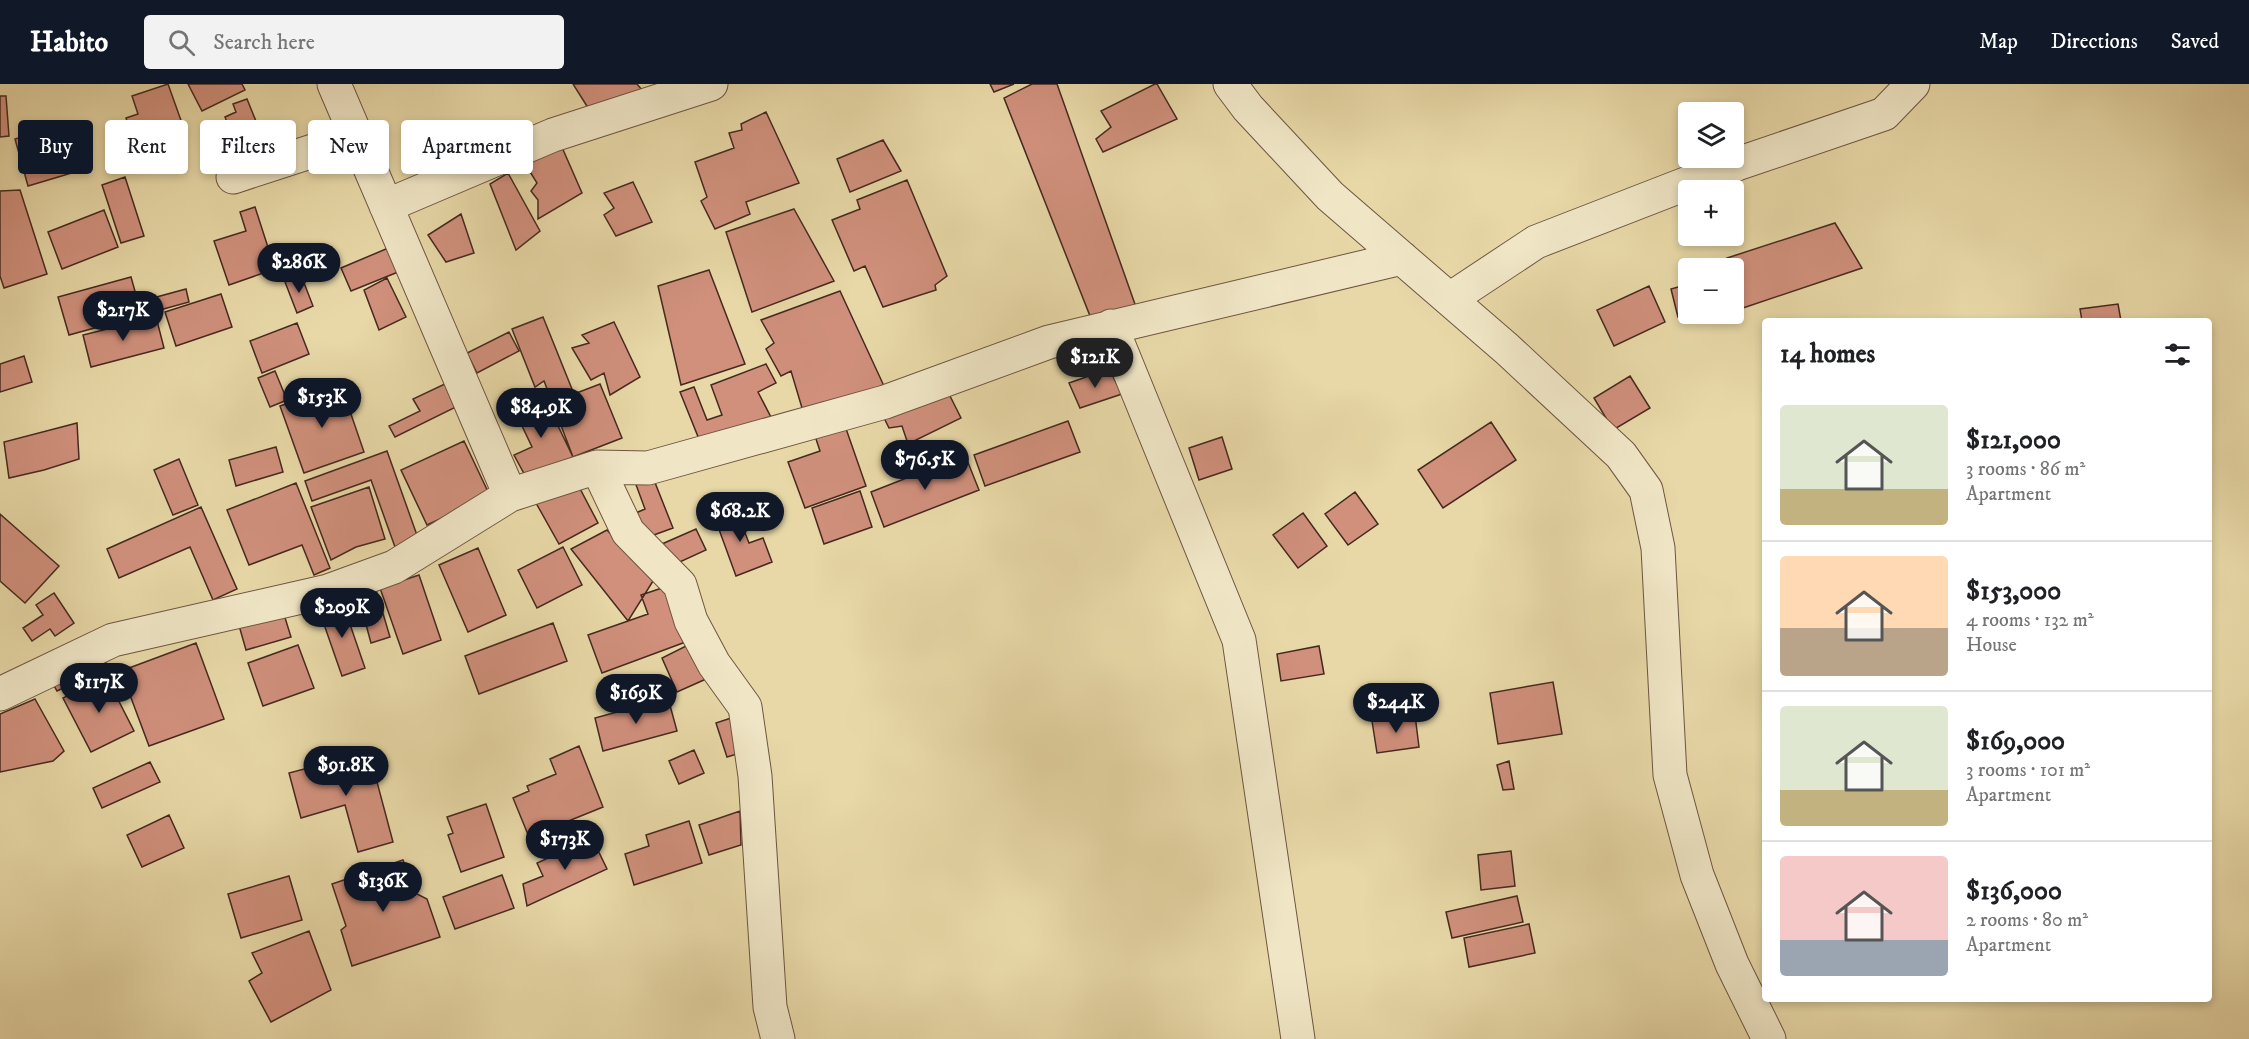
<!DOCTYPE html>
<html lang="en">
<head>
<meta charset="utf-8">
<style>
  body { margin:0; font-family:"IM FELL DW Pica",serif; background:#f2f2f2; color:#202124; height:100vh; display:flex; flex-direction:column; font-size:22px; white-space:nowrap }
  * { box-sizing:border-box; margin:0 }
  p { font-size:20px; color:#757577 }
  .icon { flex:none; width:33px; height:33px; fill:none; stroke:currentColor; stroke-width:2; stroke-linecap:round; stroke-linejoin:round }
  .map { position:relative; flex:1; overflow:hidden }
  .side { position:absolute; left:1762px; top:234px; width:450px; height:684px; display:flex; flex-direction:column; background:#fff; border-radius:6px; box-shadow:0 3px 9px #0003 }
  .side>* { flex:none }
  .hud { position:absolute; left:18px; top:36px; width:570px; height:54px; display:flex; gap:12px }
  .buttons { position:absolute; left:1678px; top:18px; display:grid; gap:12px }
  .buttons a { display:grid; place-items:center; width:66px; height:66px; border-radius:6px; background:#fff; box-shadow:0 3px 9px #0003; font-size:30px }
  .price { position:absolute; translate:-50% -51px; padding:0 14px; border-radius:21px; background:#111827; color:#fff; font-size:20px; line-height:39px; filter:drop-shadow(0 2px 3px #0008) }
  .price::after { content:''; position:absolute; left:50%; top:36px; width:18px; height:14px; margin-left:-9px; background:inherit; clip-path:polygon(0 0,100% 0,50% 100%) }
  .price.selected { background:#222; color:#fff }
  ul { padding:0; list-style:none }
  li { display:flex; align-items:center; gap:18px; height:150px; padding:0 18px }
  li+li { border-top:2px solid #e0e0e0 }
  li span { display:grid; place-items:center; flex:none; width:168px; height:120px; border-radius:6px; color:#555 }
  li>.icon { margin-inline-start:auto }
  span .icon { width:72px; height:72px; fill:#fffc; stroke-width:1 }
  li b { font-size:26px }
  h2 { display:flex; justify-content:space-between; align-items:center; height:72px; padding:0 18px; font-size:26px }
  .chip { padding:0 21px; border-radius:6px; background:#fff; box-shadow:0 3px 9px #0003; font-size:21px; line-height:54px }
  .chip.selected { background:#111827; color:#fff }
  header { display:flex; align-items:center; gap:36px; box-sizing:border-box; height:84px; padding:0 30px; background:#111827; color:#fff }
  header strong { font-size:28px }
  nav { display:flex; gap:33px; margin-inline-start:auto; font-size:21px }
  .search { width:420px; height:54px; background:#f2f2f2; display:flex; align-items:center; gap:15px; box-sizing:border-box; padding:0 21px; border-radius:6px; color:#757577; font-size:22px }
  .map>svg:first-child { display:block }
  .building { fill:#d0907c; stroke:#45291f; stroke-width:1.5 }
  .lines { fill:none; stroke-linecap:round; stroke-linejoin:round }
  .minor-casing { stroke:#6e5541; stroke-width:35 }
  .minor { stroke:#f0e6c6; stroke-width:33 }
</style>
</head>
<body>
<header>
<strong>Habito</strong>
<div class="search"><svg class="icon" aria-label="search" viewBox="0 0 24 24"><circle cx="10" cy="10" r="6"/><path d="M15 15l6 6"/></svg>Search here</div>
<nav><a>Map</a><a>Directions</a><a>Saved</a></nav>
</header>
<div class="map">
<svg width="2249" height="955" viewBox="0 0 2249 955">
  <rect width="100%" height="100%" fill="#e8d8a7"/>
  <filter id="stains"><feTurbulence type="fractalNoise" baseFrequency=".00333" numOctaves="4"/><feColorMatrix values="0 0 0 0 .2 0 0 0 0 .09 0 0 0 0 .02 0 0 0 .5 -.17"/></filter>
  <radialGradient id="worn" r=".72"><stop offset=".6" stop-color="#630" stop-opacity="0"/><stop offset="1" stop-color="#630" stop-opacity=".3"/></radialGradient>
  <!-- building -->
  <path class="building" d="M168 0 183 42 134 59 126 34 138 30 132 12Z
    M188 0H242L245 6 202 27Z
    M573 0H637L642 6 590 27Z
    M990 0H1014L994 8Z
    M1032 0H1057L1136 223 1092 237 1004 14Z
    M1155 0H1157L1177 35 1103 68 1096 55 1111 43 1101 27Z
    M0 12H6L9 52 0 53Z
    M247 15 268 67 234 81 221 48 229 44 225 33 236 28 233 20Z
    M766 28 799 99 746 118 750 130 715 145 701 117 707 113 695 78 734 64 729 49 742 46 741 40Z
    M62 42 75 88 28 102 15 55Z
    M883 56 901 87 850 108 837 75Z
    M561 61 582 109 538 135V116L531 107 537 99 524 78Z
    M508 89 540 147 516 166 490 100Z
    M125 93 144 152 121 159 102 101Z
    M907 96 947 192 935 201 936 206 883 223 865 182 854 187 832 136 860 125 857 116Z
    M633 98 652 138 616 152 604 131 614 124 604 109Z
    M20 106 47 190 4 204 0 192V107Z
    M255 123 275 185 229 201 214 157 246 147 240 128Z
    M794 125 834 197 752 228 726 148Z
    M104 126 118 163 62 185 48 148Z
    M461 130 474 169 446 178 428 151Z
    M1835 139 1862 184 1740 225 1734 201V184H1730L1727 174Z
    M393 162 403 186 351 207 341 184Z
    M709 186 745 280 681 301 658 202Z
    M301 191 313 222 297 229 285 198Z
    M131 193 138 218 186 205 189 218 69 251 58 213Z
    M387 194 406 233 379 246 364 206Z
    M1689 200V230H1691L1678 233 1671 205Z
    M1649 202 1665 238 1614 262 1597 226Z
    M840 207 884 302 805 334 791 287 781 292 766 265 774 259 761 236Z
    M221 210 232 243 176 262 165 228Z
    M2118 220 2121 237H2082L2080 225Z
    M156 233 164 264 91 283 83 251Z
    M543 233 574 310 600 300 622 354 573 373 544 297 535 303 512 245Z
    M614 238 640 293 610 311 604 289 591 296 572 264 589 259 582 251Z
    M297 239 309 270 262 289 250 257Z
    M509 248 519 267 477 289 467 269Z
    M24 272 32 298 0 308V280Z
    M766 280 776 299 758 308 774 339 701 360 680 308 694 303 707 336 722 331 711 301Z
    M1109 285 1122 310 1080 324 1069 299Z
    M275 287 287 316 270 323 258 294Z
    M1630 292 1650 324 1613 346 1594 314Z
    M449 298 460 321 395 353 389 342 420 327 413 315Z
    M341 301 364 368 304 389 280 322Z
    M947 306 961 334 908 360 902 342 889 344 882 330Z
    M543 311 573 373 527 395 514 371 532 363 514 325Z
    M843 336 866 402 805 424 788 378 820 367 813 346Z
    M1068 337 1080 368 985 402 974 371Z
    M1491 338 1516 376 1443 424 1418 386Z
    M77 339 79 375 44 386 9 394 4 358Z
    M1222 353 1232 385 1199 396 1189 364Z
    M464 357 490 412 427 441 401 386Z
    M276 363 283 388 236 402 229 376Z
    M387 367 418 454 395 463 371 396 312 417 305 397Z
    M965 371 979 406 884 443 871 408Z
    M179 375 198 421 173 431 154 386Z
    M652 391 673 444 640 456 631 431 645 425 635 398Z
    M576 397 598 439 559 460 536 419Z
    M296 399 330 484 314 491 302 461 249 481 227 426Z
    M369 403 385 455 356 463 331 476 311 423Z
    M860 407 872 443 824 460 812 424Z
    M1355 408 1378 440 1348 461 1325 430Z
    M734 421 749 459 763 454 772 478 736 492 713 429Z
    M201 423 237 505 213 516 190 463 119 494 107 465Z
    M1303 429 1327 462 1298 484 1273 451Z
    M0 430 59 482 25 519 0 497Z
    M696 445 706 466 671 482 662 460Z
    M607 446 653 497 628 537 571 465Z
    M563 463 582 501 537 524 518 486Z
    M478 464 506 531 468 548 439 481Z
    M419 491 441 556 403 570 380 504Z
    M671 501 691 556 602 589 588 551 648 530 641 511Z
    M376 506 390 553 371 559 358 511Z
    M54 509 74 539 55 552 50 545 32 557 23 544 43 531 36 521Z
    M342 517 365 584 342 592 319 526Z
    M282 524 291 553 246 566 238 538Z
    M553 539 567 577 479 610 465 572Z
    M196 559 224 635 149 662 121 587Z
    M690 560 706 595 677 608 662 574Z
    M298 561 314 604 263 622 248 579Z
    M1319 562 1324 590 1281 597 1277 570Z
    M102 571 108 583 57 607 51 596Z
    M106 592 134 647 91 668 63 614Z
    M1553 598 1562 650 1498 660 1490 609Z
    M668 614 677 647 603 667 595 634Z
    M35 615 64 667 53 677 0 688V630Z
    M1415 631 1419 663 1377 669 1372 637Z
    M737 632V670L727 673 716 639Z
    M579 662 603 723 529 753 513 714 529 707 527 702 556 690 550 675Z
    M694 666 704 689 679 700 669 677Z
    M369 668 393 758 358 768 345 721 301 734 289 689Z
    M1509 677 1514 705 1503 706 1497 681Z
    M150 678 160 698 102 724 93 704Z
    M486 720 504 773 461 788 448 751 453 749 447 733Z
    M740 727 741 761 709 771 699 741Z
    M169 731 184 764 142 783 127 751Z
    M689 737 702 779 634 801 625 770 649 762 646 751Z
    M592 754 607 785 527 822 523 800 543 792 537 779Z
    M1511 767 1515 802 1481 806 1478 771Z
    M403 776 417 810 427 815 440 853 352 882 341 846 346 842 332 800Z
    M502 791 514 824 455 845 443 813Z
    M289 792 302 836 241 854 228 810Z
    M1517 812 1523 838 1452 854 1446 828Z
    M1529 840 1535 869 1469 883 1464 854Z
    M309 847 331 906 271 938 249 897 262 889 252 869Z"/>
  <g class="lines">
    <defs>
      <path id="minor" d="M334 0 510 411
        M1230 0 1248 24 1330 112 1507 265 1621 371 1646 406 1658 464 1670 691 1697 791 1732 880 1769 955
        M233 93 356 53
        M386 122 553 51 711 0
        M1450 215 1536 158 1737 80 1884 30 1913 0
        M1111 242 1239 556 1298 955
        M597 383 628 448 680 501 691 537 714 580 745 623 755 692 770 923 778 955
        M0 610 113 556 328 507 394 483 510 411 597 383 648 384 885 318 1049 258 1402 174"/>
    </defs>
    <!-- minor casing -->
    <use href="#minor" class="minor-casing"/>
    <!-- minor -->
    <use href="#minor" class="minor"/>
  </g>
  <rect width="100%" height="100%" filter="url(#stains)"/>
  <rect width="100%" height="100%" fill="url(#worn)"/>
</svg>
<div class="buttons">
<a><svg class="icon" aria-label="layers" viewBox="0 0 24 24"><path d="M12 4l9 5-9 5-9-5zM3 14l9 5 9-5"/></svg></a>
<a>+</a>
<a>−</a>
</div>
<b class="price" style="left:299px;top:210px">$286K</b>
<b class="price" style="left:123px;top:258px">$217K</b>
<b class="price selected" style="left:1095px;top:305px">$121K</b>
<b class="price" style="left:322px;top:345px">$153K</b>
<b class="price" style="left:541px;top:355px">$84.9K</b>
<b class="price" style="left:925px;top:407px">$76.5K</b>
<b class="price" style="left:740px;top:459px">$68.2K</b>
<b class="price" style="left:342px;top:555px">$209K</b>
<b class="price" style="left:99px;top:630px">$117K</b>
<b class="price" style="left:636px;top:641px">$169K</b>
<b class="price" style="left:1396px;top:650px">$244K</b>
<b class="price" style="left:346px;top:713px">$91.8K</b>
<b class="price" style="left:565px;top:787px">$173K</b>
<b class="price" style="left:383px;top:829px">$136K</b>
<div class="hud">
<a class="chip selected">Buy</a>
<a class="chip">Rent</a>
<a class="chip">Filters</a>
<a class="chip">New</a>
<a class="chip">Apartment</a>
</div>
<section class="side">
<h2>14 homes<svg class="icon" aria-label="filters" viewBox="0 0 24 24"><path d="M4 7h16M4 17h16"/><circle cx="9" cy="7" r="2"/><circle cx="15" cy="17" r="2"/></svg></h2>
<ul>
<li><span style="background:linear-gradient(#dfe7d0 70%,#c2b280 0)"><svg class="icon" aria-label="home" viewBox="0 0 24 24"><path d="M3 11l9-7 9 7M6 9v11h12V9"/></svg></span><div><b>$121,000</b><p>3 rooms · 86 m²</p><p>Apartment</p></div></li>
<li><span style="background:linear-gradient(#ffd9b3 60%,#b9a48a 0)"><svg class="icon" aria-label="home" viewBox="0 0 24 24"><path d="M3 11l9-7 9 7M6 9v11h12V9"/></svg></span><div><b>$153,000</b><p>4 rooms · 132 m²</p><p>House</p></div></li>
<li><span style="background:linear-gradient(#dfe7d0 70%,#c2b280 0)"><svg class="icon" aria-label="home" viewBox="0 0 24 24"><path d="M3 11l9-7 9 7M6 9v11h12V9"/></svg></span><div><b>$169,000</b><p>3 rooms · 101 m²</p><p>Apartment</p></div></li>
<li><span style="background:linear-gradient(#f6c9c9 70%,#9aa5b1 0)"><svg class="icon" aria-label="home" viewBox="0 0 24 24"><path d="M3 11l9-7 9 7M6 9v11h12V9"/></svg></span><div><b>$136,000</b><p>2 rooms · 80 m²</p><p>Apartment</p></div></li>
</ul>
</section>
</div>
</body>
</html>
